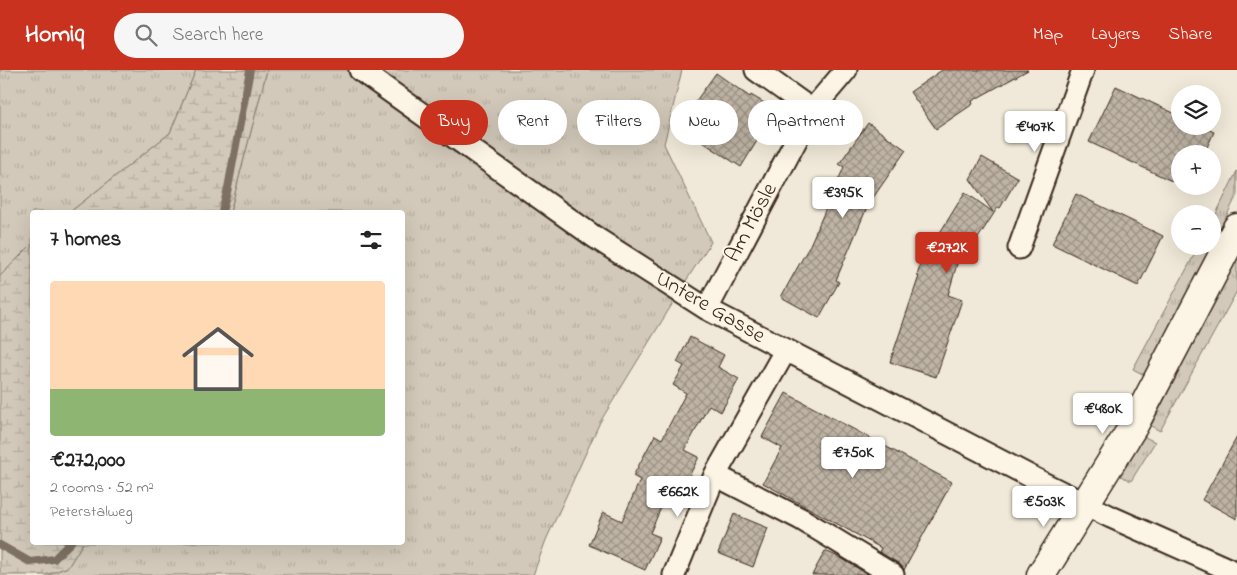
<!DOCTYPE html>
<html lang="en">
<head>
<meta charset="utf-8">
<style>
  body { margin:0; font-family:"Indie Flower",sans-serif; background:#f6f6f6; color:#222; height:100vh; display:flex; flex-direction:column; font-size:19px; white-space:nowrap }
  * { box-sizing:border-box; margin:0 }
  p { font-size:16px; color:#767676 }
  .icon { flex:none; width:28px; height:28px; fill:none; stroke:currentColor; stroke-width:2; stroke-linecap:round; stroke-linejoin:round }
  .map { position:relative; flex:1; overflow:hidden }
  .sheet { position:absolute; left:30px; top:140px; width:375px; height:335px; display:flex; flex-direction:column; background:#fff; border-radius:5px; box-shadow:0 5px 20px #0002 }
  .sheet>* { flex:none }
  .guide { position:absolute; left:420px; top:30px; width:475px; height:45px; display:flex; gap:10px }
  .controls { position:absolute; left:1171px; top:15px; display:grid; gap:10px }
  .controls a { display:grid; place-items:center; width:50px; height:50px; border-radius:50%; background:#fff; box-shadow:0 5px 20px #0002; font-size:25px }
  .price { position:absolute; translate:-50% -42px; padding:0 11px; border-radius:5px; background:#fff; color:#222; font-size:16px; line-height:32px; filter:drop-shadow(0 1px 2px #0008) }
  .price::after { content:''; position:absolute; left:50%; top:30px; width:15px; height:11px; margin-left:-8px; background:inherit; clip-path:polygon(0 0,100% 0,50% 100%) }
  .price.current { background:#c8321e; color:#fff }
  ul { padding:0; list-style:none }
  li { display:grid; align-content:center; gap:10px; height:265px; padding:0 20px }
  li+li { border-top:1px solid #e0e0e0 }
  li span { display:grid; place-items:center; height:155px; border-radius:5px; color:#555 }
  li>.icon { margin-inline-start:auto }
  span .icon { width:90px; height:90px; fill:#fffc; stroke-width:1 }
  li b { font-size:21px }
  h2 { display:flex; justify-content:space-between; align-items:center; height:60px; padding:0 20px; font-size:21px }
  .pill { padding:0 18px; border-radius:22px; background:#fff; box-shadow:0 5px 20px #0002; font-size:18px; line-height:45px }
  .pill.current { background:#c8321e; color:#fff }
  header { display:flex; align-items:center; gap:30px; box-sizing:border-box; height:70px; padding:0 25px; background:#c8321e; color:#fff }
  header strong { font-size:24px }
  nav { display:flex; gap:28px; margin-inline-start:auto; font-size:18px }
  .search { width:350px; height:45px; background:#f6f6f6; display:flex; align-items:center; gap:12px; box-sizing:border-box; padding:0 18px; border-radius:28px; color:#767676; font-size:19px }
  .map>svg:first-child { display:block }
  .grass { fill:url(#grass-tufts); stroke:#867a6c }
  .wetland { fill:url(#wetland-marsh); stroke:#867a6c }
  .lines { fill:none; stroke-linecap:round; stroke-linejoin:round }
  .stream { stroke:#7e7163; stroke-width:8 }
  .building { fill:url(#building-cross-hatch); stroke:#3b2a1e }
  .street-casing { stroke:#3b2a1e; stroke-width:25 }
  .secondary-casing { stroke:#3b2a1e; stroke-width:31 }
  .street { stroke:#fcf5e5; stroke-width:21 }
  .secondary { stroke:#fcf5e5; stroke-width:28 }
  .labels { text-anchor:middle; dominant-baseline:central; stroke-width:4; stroke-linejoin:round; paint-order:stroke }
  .street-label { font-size:22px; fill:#3b2a1e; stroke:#fcf5e5 }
</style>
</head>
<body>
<header>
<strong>Homiq</strong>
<div class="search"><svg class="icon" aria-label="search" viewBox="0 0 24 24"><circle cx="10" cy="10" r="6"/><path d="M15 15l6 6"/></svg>Search here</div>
<nav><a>Map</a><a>Layers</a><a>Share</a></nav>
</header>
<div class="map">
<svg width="1237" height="505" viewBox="0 0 1237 505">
  <defs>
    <pattern id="grass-tufts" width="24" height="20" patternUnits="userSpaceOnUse" patternTransform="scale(1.25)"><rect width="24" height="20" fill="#d2c9ba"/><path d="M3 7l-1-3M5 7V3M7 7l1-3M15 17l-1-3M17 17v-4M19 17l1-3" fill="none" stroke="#b5ad9f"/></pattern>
    <pattern id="wetland-marsh" width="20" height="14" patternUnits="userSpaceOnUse" patternTransform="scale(1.25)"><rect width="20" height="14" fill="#d2c9ba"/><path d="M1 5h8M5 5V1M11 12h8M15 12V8" fill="none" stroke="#b5ad9f"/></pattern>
    <pattern id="building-cross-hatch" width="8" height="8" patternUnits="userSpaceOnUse" patternTransform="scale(1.25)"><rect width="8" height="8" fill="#beb3a4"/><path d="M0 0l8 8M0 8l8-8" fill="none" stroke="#9c9285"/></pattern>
  </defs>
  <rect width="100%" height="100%" fill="#f0e9d9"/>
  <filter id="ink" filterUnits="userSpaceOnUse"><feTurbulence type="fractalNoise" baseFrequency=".02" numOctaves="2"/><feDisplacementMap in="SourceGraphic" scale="10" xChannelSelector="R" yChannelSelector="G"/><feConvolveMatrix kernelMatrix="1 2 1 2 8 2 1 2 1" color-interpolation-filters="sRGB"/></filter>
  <g filter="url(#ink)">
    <!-- grass -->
    <path class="grass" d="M0 0H196L170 63 70 142H32V174L0 206Z
      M267 0H347L497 105 676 228 600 352 546 470 533 505H46L68 497 83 473 402 472V142H230Z
      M375 0H682L664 74 711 172 684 214 596 159Z
      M1237 101V125L1213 173V150Z
      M1199 176H1211L1146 306 1133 299Z
      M1237 186V221L1160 361 1151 356Z
      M1143 366 1155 372 1131 411 1119 405Z"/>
    <!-- wetland -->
    <path class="wetland" d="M196 0H267L230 142H70L170 63Z
      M32 174V472L83 473 68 497 46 505H0V206Z"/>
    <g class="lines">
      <!-- stream -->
      <path class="stream" d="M222 142 228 118 250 0
        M0 475 30 492 54 489 71 472"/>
    </g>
    <!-- building -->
    <path class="building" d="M942 0H1028L972 31 973 34 936 59 910 22Z
      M716 3 750 27 751 25 776 40 741 97 678 56Z
      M1116 16 1180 46V56H1203L1214 62 1204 84H1180V115L1089 72Z
      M868 53 906 80 868 135 836 210 839 212 819 248 781 227 810 175 844 97 839 94Z
      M982 87 1018 108 1000 138 998 137 973 176 964 170 948 225 962 230 936 307 890 292 919 206H917L926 173 933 174 965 122 993 142 970 109Z
      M1076 124 1163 166 1138 216 1052 174Z
      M690 267 724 285 718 297 739 309 721 342 709 335 685 380 699 387 677 429 667 424 650 463 660 467 645 500 589 475 603 442 622 451 640 410 633 406 655 365 662 369 686 323 673 315 684 296 677 292Z
      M786 323 952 412 904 500 900 494 879 482 881 478 763 413 782 378 762 367Z
      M1237 367V449L1202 430Z
      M734 444 768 458 753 497 718 483Z
      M825 481 839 487 869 505H812Z"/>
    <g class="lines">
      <defs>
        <path id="street" d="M360 0 596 168 707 239 1045 414 1111 447 1237 503
          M756 0 812 40
          M1019 178 1083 0
          M707 239 812 40 846 0
          M715 405 801 449 893 505
          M674 505 715 405 785 281"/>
        <path id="secondary" d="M1041 505 1134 355 1237 158"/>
      </defs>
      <!-- street casing -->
      <use href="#street" class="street-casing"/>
      <!-- secondary casing -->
      <use href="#secondary" class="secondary-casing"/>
      <!-- street -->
      <use href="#street" class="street"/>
      <!-- secondary -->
      <use href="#secondary" class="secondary"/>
    </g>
  </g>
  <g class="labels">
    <!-- street labels -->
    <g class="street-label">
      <text transform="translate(752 153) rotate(-62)">Am Mösle</text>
      <text transform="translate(710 238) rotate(30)">Untere Gasse</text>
    </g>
  </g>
</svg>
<div class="controls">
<a><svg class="icon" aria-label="layers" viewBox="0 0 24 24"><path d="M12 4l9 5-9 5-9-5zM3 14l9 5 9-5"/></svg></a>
<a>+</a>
<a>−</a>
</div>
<b class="price" style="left:1035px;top:83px">€407K</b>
<b class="price" style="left:843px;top:149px">€395K</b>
<b class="price current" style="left:947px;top:204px">€272K</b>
<b class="price" style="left:1103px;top:365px">€480K</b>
<b class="price" style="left:853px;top:409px">€750K</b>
<b class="price" style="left:678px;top:448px">€662K</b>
<b class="price" style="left:1044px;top:458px">€503K</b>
<div class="guide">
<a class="pill current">Buy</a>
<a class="pill">Rent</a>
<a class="pill">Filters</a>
<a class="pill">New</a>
<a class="pill">Apartment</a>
</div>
<section class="sheet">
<h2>7 homes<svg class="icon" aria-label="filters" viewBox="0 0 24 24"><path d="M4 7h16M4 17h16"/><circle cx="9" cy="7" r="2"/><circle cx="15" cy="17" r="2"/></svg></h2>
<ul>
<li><span style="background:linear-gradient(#ffd9b3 70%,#8fb573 0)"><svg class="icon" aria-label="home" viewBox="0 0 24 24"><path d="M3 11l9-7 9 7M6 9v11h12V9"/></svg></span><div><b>€272,000</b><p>2 rooms · 52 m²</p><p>Peterstalweg</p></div></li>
</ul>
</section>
</div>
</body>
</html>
